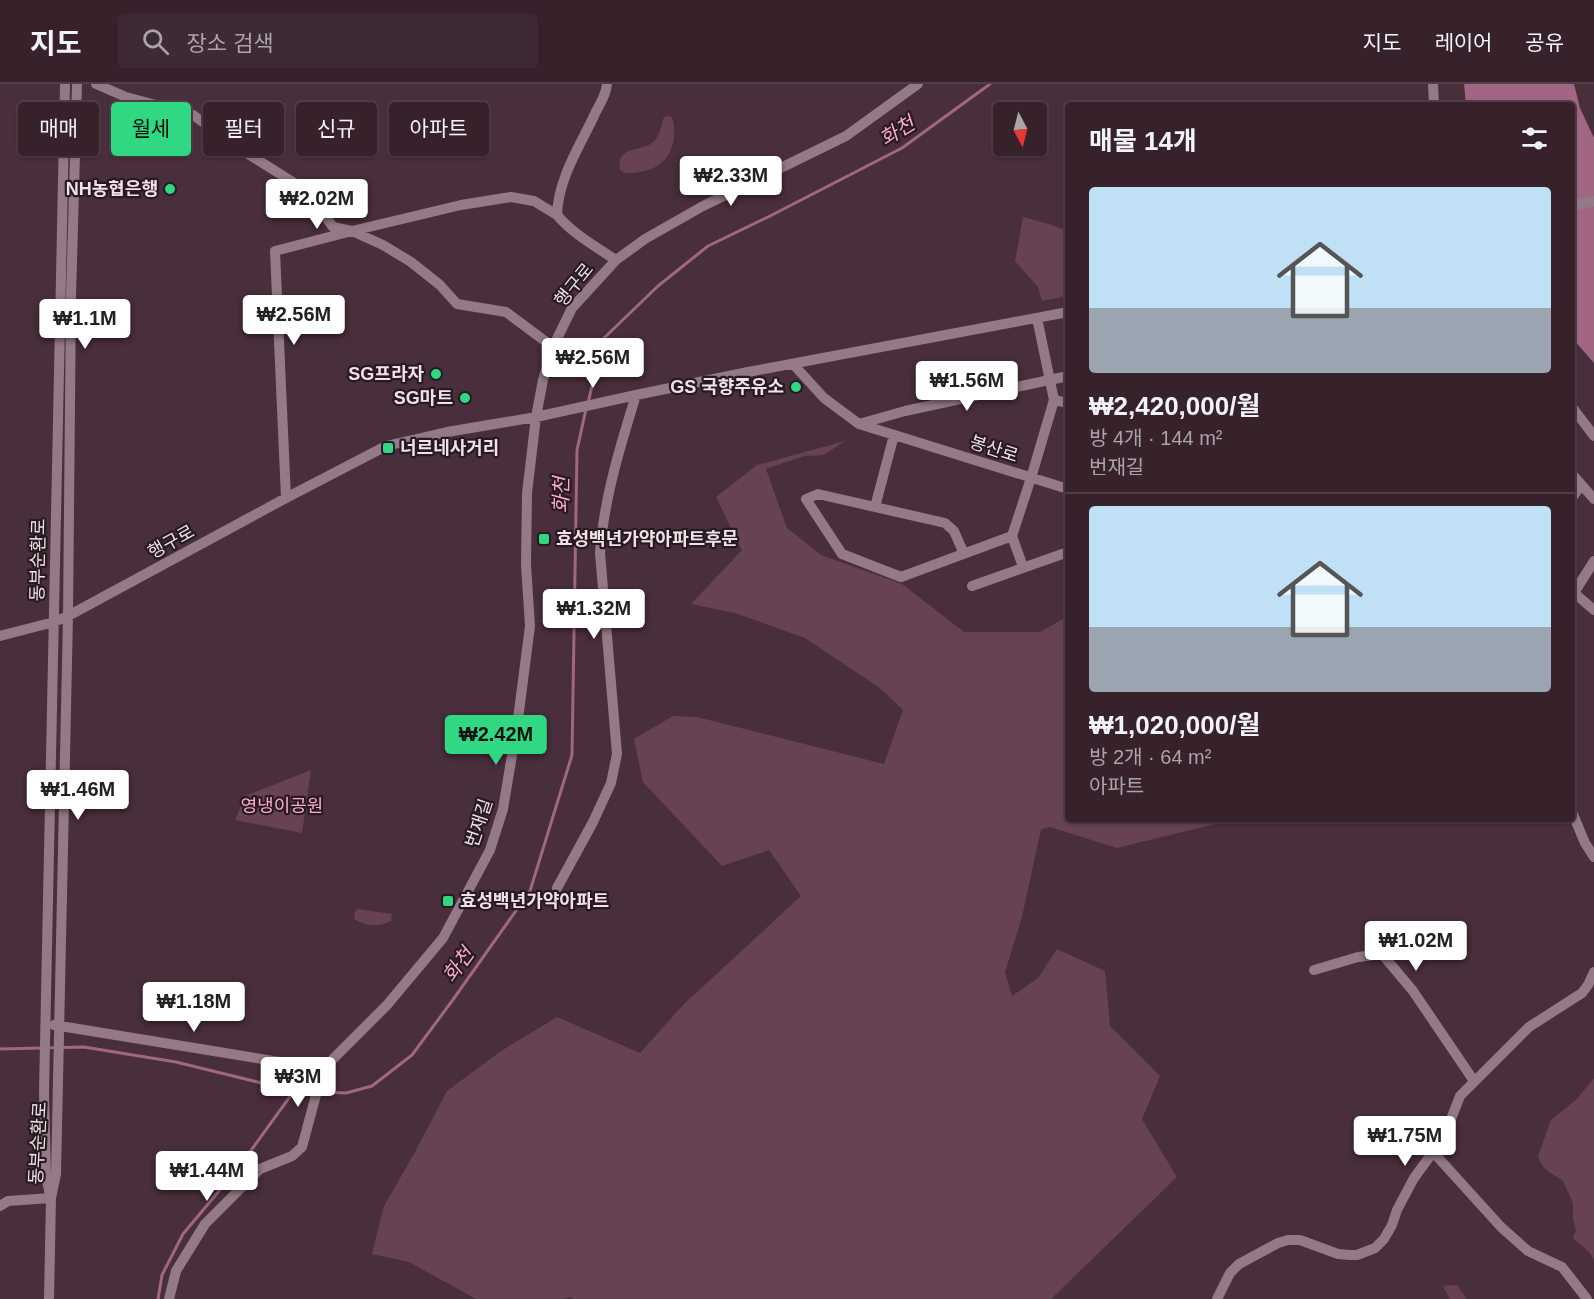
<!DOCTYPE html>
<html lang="ko">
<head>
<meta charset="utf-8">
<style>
  body { margin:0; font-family:Arial,"Noto Sans KR",sans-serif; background:#3e2a34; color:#f1f3f6; height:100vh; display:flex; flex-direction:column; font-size:22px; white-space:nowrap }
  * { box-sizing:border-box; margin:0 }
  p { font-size:20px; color:#aaa4a9 }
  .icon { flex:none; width:33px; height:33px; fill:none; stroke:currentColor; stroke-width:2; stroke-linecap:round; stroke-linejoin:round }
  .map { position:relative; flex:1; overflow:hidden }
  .panel { position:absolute; left:1065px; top:18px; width:510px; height:720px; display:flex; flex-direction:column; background:#37222c; border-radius:6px; box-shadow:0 2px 4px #0004,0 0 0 2px #513f48 }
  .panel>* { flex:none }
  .guide { position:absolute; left:18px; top:18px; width:570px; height:54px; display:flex; gap:12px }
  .needle { width:39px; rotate:173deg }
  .fabs { position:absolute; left:993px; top:18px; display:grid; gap:12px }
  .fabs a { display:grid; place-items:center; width:54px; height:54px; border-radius:6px; background:#37222c; box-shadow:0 2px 4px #0004,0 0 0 2px #513f48; font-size:30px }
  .price { position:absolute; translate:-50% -51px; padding:0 14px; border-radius:6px; background:#fff; color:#222; font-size:20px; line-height:39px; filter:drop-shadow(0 2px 3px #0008) }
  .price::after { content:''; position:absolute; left:50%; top:36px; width:18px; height:14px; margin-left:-9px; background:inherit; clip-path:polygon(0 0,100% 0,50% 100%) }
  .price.active { background:#30d883; color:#111 }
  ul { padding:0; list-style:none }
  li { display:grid; align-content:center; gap:12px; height:318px; padding:0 24px }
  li+li { border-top:2px solid #513f48 }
  li span { display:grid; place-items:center; height:186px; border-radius:6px; color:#555 }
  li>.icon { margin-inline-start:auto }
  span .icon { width:108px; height:108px; fill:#fffc; stroke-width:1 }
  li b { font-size:26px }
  h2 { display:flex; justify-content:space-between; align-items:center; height:72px; padding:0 24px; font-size:26px }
  .pill { padding:0 21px; border-radius:6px; background:#37222c; box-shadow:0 2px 4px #0004,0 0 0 2px #513f48; font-size:21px; line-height:54px }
  .pill.active { background:#30d883; color:#111 }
  header { display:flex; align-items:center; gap:36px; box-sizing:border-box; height:84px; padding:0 30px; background:#37222c; border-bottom:2px solid #513f48 }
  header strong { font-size:28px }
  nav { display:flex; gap:33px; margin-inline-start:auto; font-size:21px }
  .search { width:420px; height:54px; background:#3e2a34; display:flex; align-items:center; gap:15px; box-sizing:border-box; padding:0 21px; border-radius:6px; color:#aaa4a9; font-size:22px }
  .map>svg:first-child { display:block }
  .green { fill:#674254 }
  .water { fill:#a06683 }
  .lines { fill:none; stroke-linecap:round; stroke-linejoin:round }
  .stream { stroke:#a06683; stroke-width:3 }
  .minor { stroke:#947986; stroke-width:10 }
  .poi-dot { fill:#30d883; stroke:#271b21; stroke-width:2 }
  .labels { text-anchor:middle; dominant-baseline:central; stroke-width:4.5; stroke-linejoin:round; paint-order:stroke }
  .poi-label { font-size:18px; font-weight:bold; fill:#f2e0e8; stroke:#271b21; text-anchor:end }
  .street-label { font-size:18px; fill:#f2e0e8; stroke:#271b21 }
  .park-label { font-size:18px; fill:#fea8d2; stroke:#271b21 }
  .water-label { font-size:20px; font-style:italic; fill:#fea8d1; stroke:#271b21 }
</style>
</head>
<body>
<header>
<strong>지도</strong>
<div class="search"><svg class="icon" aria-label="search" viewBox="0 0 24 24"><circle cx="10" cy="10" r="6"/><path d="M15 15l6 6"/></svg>장소 검색</div>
<nav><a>지도</a><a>레이어</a><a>공유</a></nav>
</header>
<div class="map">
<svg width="1594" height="1215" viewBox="0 0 1594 1215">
  <rect width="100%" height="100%" fill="#492e3b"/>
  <!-- green -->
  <path class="green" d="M670 32C674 36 674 39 674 45 676 68 662 86 639 88 631 89 626 91 620 86 616 61 641 68 652 59 661 52 660 42 664 33Z
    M1023 133 1052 141 1068 148V212L1042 217 1038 203 1015 177Z
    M845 357 824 371 804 372 766 385 787 444 821 471 902 500 964 548H1040L1068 532V735H1216L1215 740 1117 764 1050 743 1041 745 1022 833 1005 888 1012 912 1038 894 1057 865 1105 887 1110 942 1160 992 1142 1035 1177 1093 1051 1215H574L569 1213 564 1215H476L409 1178 372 1170 384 1122 415 1068 447 1007 501 967 557 933 640 969 683 921 801 812 769 766 722 782 643 698 634 655 673 632 697 633 884 680 903 626 880 604 805 554 735 529 691 520 742 466 716 413 757 381Z
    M311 686 302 749 235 736 245 712Z
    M358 825 392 830 391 837C378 843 367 843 354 835L355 828Z
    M1594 994V1176L1590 1169 1573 1154 1576 1146 1573 1134V1119L1563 1097 1546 1086 1540 1078 1538 1072 1551 1036 1576 1016Z
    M1457 1201 1467 1215H1450L1443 1202Z"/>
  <!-- water -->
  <path class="water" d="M1464 0H1574L1580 24 1594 54V279L1572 254V21H1466Z"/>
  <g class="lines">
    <!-- stream -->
    <path class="stream" d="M588 319 603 255 658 202 708 162 770 132 902 64 990 0
      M0 965 84 963 176 978 294 1007 314 1008
      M320 1008 346 1009 372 1002 412 971 452 917 530 807 572 671 577 366 586 325
      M158 1215 162 1191 183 1150 239 1083 294 1007"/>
    <!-- minor -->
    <path class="minor" d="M96 0 126 13 193 31 245 68 307 107 333 143 352 147 383 161 411 178 440 201 457 220 506 228 553 263
      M607 0C606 13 598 22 593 34 578 65 558 96 557 131 573 150 596 163 616 176
      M1433 0 1434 21
      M1572 122 1594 117
      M793 280 824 314 859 340 1068 405
      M1054 316 1068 319
      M1572 323 1594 352
      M859 340 905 327 1068 292
      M1572 390 1594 415
      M286 414 275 167 352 147 461 121 511 113 534 117 557 131
      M1572 414 1581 401
      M875 423 894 351
      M964 470 954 447 945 439 818 410 806 415 842 470 901 493 1012 452
      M1023 483 1012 452 1031 394 1054 316 1037 234
      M972 502 1068 468
      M1572 507 1594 526
      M1572 512 1594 477
      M0 552 54 538 68 532 286 414 386 362 447 348 536 333 636 311 748 288 1068 228
      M1572 728 1585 759 1594 773
      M557 804 593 738 611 699 617 670 600 469C604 414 620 363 636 311
      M1314 886 1358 873 1382 870 1413 907 1474 997
      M54 941 323 985
      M1433 1068 1501 1143 1528 1167 1562 1183 1587 1215
      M50 1111 46 1092 44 1008 65 0
      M0 1122 8 1117 51 1114
      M49 1215 51 1114 56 1090 68 532 71 213 77 0
      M169 1215 176 1187 205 1140 260 1085 292 1072 302 1063 323 985 387 921 443 854 490 766 503 725 518 635 530 542 526 481 527 409 536 333 543 296 553 263 572 224 616 176 645 155 703 122 846 52 918 0
      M1217 1215 1230 1189 1239 1180 1278 1159 1288 1156H1300L1338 1170 1350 1171H1357L1375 1164 1384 1155 1392 1141 1397 1126 1414 1094 1444 1053 1460 1012 1529 943 1582 909 1588 901 1594 888"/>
  </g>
  <!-- markers -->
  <g class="poi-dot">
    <circle cx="170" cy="105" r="6"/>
    <circle cx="436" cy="290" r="6"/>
    <circle cx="796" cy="303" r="6"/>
    <circle cx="465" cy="314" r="6"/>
    <rect x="382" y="358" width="12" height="12" rx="3"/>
    <rect x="538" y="449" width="12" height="12" rx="3"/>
    <rect x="442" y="811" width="12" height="12" rx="3"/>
  </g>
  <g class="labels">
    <!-- poi labels -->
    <g class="poi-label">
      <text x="158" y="105">NH농협은행</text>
      <text x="424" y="290">SG프라자</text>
      <text x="784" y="303">GS 국향주유소</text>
      <text x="453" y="314">SG마트</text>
      <text x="400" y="364" text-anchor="start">너르네사거리</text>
      <text x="556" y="455" text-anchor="start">효성백년가약아파트후문</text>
      <text x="460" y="817" text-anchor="start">효성백년가약아파트</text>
    </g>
    <!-- street labels -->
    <g class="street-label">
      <text transform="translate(574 201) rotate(-51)">행구로</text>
      <text transform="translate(994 365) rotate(18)">봉산로</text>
      <text transform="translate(171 458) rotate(-29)">행구로</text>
      <text transform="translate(38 476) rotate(-89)">동부순환로</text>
      <text transform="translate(479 739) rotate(-72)">번재길</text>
      <text transform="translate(38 1059) rotate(-87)">동부순환로</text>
    </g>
    <!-- park labels -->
    <g class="park-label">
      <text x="282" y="722">영냉이공원</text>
    </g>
    <!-- water labels -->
    <g class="water-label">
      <text transform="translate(897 47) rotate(-32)">화천</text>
      <text transform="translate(561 411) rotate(-89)">화천</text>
      <text transform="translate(458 881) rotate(-54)">화천</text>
    </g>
  </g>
</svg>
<div class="fabs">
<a><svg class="needle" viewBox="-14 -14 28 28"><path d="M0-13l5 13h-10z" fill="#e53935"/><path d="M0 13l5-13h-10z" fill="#aaa4a9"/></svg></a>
</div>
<b class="price" style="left:731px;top:123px">₩2.33M</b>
<b class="price" style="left:317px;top:146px">₩2.02M</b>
<b class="price" style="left:294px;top:262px">₩2.56M</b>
<b class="price" style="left:85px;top:266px">₩1.1M</b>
<b class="price" style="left:593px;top:305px">₩2.56M</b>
<b class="price" style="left:967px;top:328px">₩1.56M</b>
<b class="price" style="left:594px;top:556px">₩1.32M</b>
<b class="price active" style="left:496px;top:682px">₩2.42M</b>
<b class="price" style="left:78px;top:737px">₩1.46M</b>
<b class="price" style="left:1416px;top:888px">₩1.02M</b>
<b class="price" style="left:194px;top:949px">₩1.18M</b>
<b class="price" style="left:298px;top:1024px">₩3M</b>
<b class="price" style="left:1405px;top:1083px">₩1.75M</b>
<b class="price" style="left:207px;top:1118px">₩1.44M</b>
<div class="guide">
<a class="pill">매매</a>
<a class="pill active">월세</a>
<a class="pill">필터</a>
<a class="pill">신규</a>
<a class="pill">아파트</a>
</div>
<section class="panel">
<h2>매물 14개<svg class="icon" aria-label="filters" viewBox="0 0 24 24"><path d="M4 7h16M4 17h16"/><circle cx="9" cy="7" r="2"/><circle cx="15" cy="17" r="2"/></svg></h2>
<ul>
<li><span style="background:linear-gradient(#bfe0f5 65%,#9aa5b1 0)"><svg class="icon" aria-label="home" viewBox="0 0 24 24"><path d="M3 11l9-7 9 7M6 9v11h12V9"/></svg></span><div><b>₩2,420,000/월</b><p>방 4개 · 144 m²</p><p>번재길</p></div></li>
<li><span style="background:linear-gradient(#bfe0f5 65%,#9aa5b1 0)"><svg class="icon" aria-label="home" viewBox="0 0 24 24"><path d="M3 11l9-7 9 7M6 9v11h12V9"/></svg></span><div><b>₩1,020,000/월</b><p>방 2개 · 64 m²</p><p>아파트</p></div></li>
</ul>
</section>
</div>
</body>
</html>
